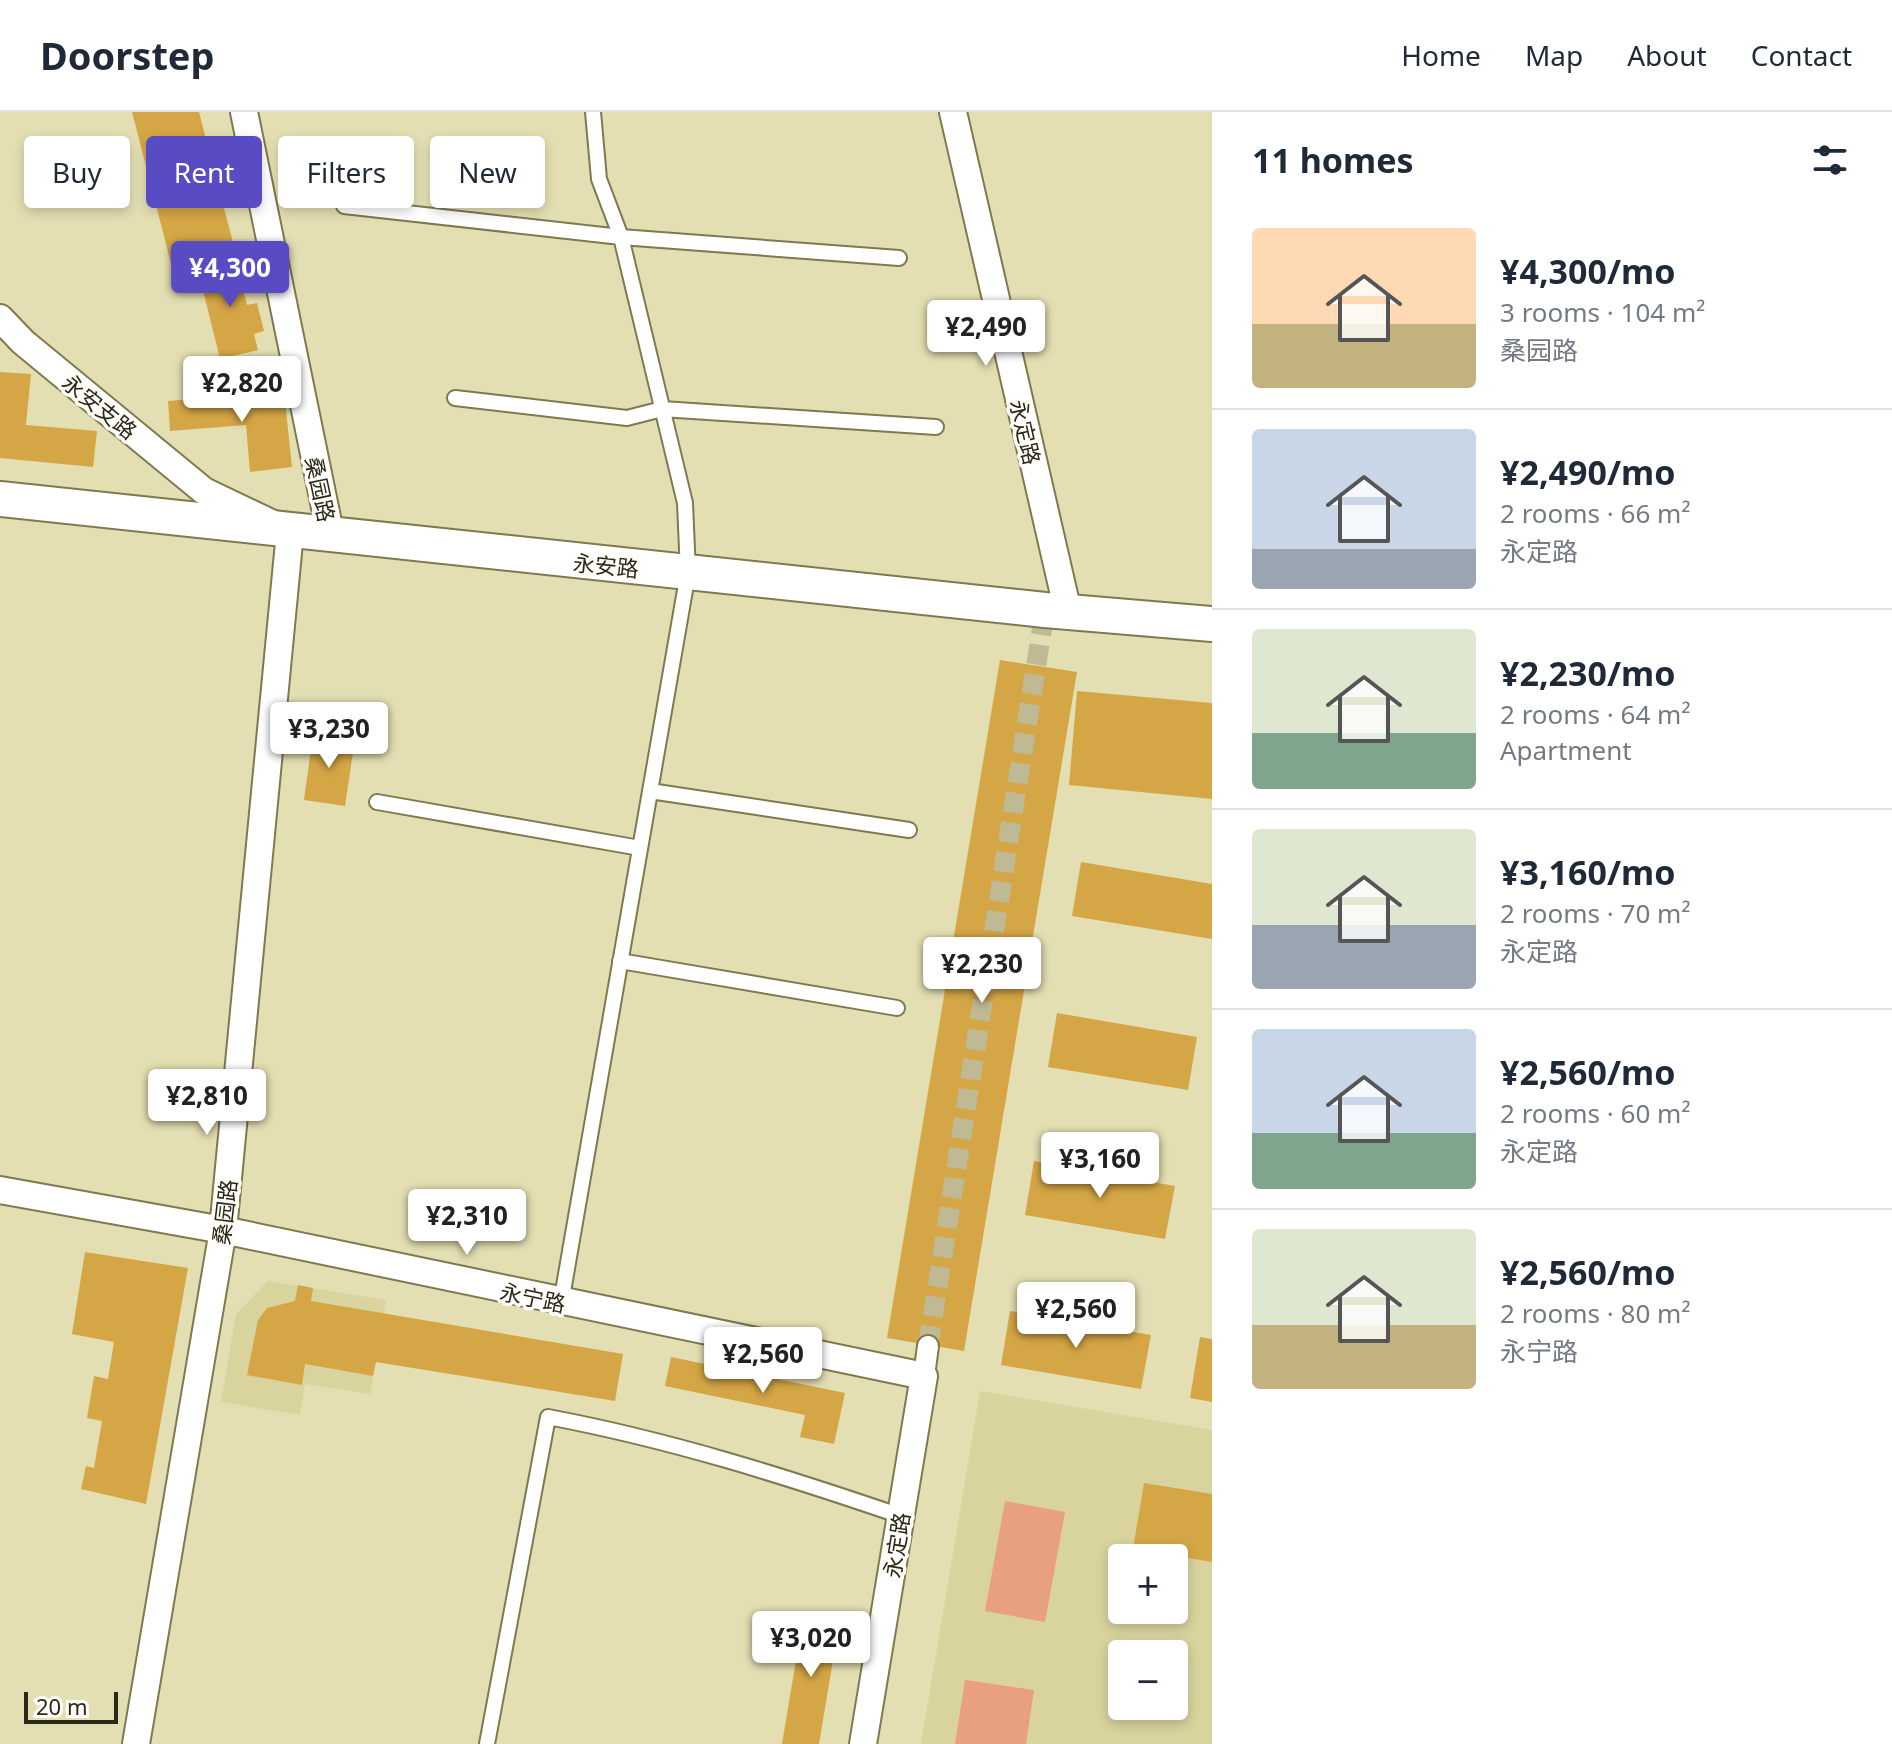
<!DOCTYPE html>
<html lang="en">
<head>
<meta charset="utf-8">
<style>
  body { margin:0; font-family:"Noto Sans","Noto Sans SC",sans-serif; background:#f2f2f3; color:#1f2937; height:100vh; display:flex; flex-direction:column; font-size:30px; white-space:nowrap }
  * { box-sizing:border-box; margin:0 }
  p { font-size:26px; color:#747a83 }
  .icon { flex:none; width:44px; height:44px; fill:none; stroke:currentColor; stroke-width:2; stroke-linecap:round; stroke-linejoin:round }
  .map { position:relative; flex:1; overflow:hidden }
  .panel { display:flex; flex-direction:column; background:#fff; width:680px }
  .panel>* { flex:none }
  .top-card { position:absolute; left:24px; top:24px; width:760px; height:72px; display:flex; gap:16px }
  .tools { position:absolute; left:1108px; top:1432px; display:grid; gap:16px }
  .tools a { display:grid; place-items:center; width:80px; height:80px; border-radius:8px; background:#fff; box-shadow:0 4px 12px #0003; font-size:40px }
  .scale { position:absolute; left:24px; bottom:20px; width:94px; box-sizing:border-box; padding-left:8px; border:4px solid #2a2817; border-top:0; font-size:22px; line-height:28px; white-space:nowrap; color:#2a2817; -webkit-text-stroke:6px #fffefa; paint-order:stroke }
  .price { position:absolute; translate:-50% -68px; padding:0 18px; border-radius:8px; background:#fff; color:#222; font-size:26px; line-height:52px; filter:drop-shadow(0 2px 4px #0008) }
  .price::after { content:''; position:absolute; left:50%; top:48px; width:24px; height:18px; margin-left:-12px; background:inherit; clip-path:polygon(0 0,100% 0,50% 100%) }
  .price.active { background:#584bc3; color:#fff }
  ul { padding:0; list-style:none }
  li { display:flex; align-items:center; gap:24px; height:200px; padding:0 40px }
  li+li { border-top:2px solid #e0e1e3 }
  li span { display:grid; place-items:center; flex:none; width:224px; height:160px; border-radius:8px; color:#555 }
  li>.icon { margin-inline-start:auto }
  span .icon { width:96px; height:96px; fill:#fffc; stroke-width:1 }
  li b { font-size:34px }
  h2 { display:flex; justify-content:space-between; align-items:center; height:96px; padding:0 40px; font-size:34px }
  .chip { padding:0 28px; border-radius:8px; background:#fff; box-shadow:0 4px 12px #0003; font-size:28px; line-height:72px }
  .chip.active { background:#584bc3; color:#fff }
  header { display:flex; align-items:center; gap:48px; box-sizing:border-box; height:112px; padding:0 40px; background:#fff; border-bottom:2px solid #e0e1e3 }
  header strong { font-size:38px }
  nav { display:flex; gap:44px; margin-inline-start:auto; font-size:28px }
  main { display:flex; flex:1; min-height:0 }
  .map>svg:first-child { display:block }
  .built { fill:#d9d39e; fill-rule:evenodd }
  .pitch { fill:#e99f81 }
  .building { fill:#d5a645 }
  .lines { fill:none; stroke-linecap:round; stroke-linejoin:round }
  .pedestrian-tunnel { stroke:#bfba93; stroke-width:20; stroke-dasharray:20 10; stroke-linecap:butt }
  .service-casing { stroke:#7e794f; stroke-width:18 }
  .pedestrian-casing { stroke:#7e794f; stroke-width:24 }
  .minor-casing { stroke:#7e794f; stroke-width:30 }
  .tertiary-casing { stroke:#7e794f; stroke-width:38 }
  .service { stroke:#fff; stroke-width:14 }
  .pedestrian { stroke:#fff; stroke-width:20 }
  .minor { stroke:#fff; stroke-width:26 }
  .tertiary { stroke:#fff; stroke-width:34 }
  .labels { text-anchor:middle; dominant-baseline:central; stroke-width:7; stroke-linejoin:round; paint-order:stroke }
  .street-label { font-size:22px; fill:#2a2817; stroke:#fffefa }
</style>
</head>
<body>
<header>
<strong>Doorstep</strong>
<nav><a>Home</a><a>Map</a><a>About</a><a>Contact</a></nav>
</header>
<main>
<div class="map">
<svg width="1212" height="1632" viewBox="0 0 1212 1632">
  <rect width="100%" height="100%" fill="#e4dfb2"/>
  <!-- built -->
  <path class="built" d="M268 1169 386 1188 370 1282 305 1272 300 1303 221 1290 236 1202Z
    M980 1279 1212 1318V1632H921ZM1122 1446H1174V1498H1122ZM1122 1542H1174V1594H1122Z"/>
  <!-- pitch -->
  <path class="pitch" d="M1005 1389 1065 1400 1045 1510 985 1499Z
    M965 1568 1034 1578 1026 1632H955Z"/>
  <!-- building -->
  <path class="building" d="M132 0H199L236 142 173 159Z
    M235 145 247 193 257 191 264 219 254 222 258 238 220 247 197 154Z
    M0 260 31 262 26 313 97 319 93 355 0 346Z
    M284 279 292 355 250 360 246 313 170 319 168 289Z
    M1000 548 1077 560 964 1239 887 1226Z
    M1077 579 1212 591V687L1069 673Z
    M313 622 355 627 345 694 304 688Z
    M1081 750 1212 772V827L1072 804Z
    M1057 901 1197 925 1188 978 1048 955Z
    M1034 1049 1175 1074 1165 1127 1025 1103Z
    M85 1140 188 1156 146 1392 81 1377 86 1354 94 1356 102 1309 87 1306 94 1264 108 1267 114 1230 72 1222Z
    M298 1173 313 1176 311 1189 623 1242 615 1289 376 1250 373 1264 305 1252 302 1273 247 1263 258 1208 267 1196 295 1189Z
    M1010 1199 1151 1223 1141 1277 1001 1253Z
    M1200 1225 1212 1227V1290L1190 1286Z
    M671 1245 845 1281 834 1332 800 1325 805 1303 665 1274Z
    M1144 1371 1212 1382V1450L1133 1437Z
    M804 1500 840 1506 819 1632H782Z"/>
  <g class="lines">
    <!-- pedestrian-tunnel -->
    <path class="pedestrian-tunnel" d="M928 1234 1045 498"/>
    <defs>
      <path id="service" d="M344 94 621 125 899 146
        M455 286 627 306 662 297 936 315
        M650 679 909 718
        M377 690 640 736
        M620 849 897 896
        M561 1191 688 461 685 391 621 125 599 67 593 0
        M487 1632 548 1305C670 1328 784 1364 901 1404"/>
      <path id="pedestrian" d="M924 1264 928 1234"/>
      <path id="minor" d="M244 0 331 425
        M953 0 1068 500
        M0 206 23 230 204 379 290 420 223 1118 136 1632
        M0 1078 223 1118 924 1264 863 1632"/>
      <path id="tertiary" d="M0 387 1045 498 1212 512"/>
    </defs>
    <!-- service casing -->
    <use href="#service" class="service-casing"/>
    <!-- pedestrian casing -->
    <use href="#pedestrian" class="pedestrian-casing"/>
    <!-- minor casing -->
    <use href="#minor" class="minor-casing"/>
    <!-- tertiary casing -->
    <use href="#tertiary" class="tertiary-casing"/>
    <!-- service -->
    <use href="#service" class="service"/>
    <!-- pedestrian -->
    <use href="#pedestrian" class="pedestrian"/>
    <!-- minor -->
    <use href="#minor" class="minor"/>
    <!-- tertiary -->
    <use href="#tertiary" class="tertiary"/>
  </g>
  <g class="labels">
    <!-- street labels -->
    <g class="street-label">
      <text transform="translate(100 294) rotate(39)">永安支路</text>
      <text transform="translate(1026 320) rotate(77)">永定路</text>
      <text transform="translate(321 377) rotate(78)">桑园路</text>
      <text transform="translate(606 453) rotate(6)">永安路</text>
      <text transform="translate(224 1100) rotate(-83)">桑园路</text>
      <text transform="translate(533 1185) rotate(12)">永宁路</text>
      <text transform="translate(896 1433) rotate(-81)">永定路</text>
    </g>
  </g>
</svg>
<div class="tools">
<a>+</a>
<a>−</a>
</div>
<div class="scale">20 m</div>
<b class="price active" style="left:230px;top:197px">¥4,300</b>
<b class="price" style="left:986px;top:256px">¥2,490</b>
<b class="price" style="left:242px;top:312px">¥2,820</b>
<b class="price" style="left:329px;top:658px">¥3,230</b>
<b class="price" style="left:982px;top:893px">¥2,230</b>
<b class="price" style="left:207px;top:1025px">¥2,810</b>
<b class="price" style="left:1100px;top:1088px">¥3,160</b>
<b class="price" style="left:467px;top:1145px">¥2,310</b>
<b class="price" style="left:1076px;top:1238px">¥2,560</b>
<b class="price" style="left:763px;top:1283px">¥2,560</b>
<b class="price" style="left:811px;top:1567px">¥3,020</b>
<div class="top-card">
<a class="chip">Buy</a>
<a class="chip active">Rent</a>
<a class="chip">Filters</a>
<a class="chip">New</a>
</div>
</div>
<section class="panel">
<h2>11 homes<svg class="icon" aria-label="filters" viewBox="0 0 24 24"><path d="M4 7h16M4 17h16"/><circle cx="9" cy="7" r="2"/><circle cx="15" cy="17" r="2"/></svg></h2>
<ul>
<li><span style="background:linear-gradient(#ffd9b3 60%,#c2b280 0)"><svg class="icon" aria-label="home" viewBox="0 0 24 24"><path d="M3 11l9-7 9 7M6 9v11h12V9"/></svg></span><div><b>¥4,300/mo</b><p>3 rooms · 104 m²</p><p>桑园路</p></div></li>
<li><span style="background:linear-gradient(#c9d6e8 75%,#9aa5b1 0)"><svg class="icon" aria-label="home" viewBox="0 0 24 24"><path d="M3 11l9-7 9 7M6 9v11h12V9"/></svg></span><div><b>¥2,490/mo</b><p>2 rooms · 66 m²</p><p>永定路</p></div></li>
<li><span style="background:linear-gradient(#dfe7d0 65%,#7fa58c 0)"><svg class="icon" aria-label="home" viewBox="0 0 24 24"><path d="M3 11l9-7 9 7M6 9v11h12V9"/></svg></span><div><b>¥2,230/mo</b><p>2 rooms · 64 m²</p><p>Apartment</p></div></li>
<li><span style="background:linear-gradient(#dfe7d0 60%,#9aa5b1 0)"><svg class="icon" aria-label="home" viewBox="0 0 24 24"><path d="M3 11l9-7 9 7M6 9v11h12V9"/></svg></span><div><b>¥3,160/mo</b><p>2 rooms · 70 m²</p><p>永定路</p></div></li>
<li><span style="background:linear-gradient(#c9d6e8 65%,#7fa58c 0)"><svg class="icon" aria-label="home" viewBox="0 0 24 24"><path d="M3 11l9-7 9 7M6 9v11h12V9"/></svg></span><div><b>¥2,560/mo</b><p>2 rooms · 60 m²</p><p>永定路</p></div></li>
<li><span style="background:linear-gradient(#dfe7d0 60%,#c2b280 0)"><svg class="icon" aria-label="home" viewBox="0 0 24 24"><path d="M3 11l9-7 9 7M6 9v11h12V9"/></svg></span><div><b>¥2,560/mo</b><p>2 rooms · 80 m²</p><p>永宁路</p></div></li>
</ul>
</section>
</main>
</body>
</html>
